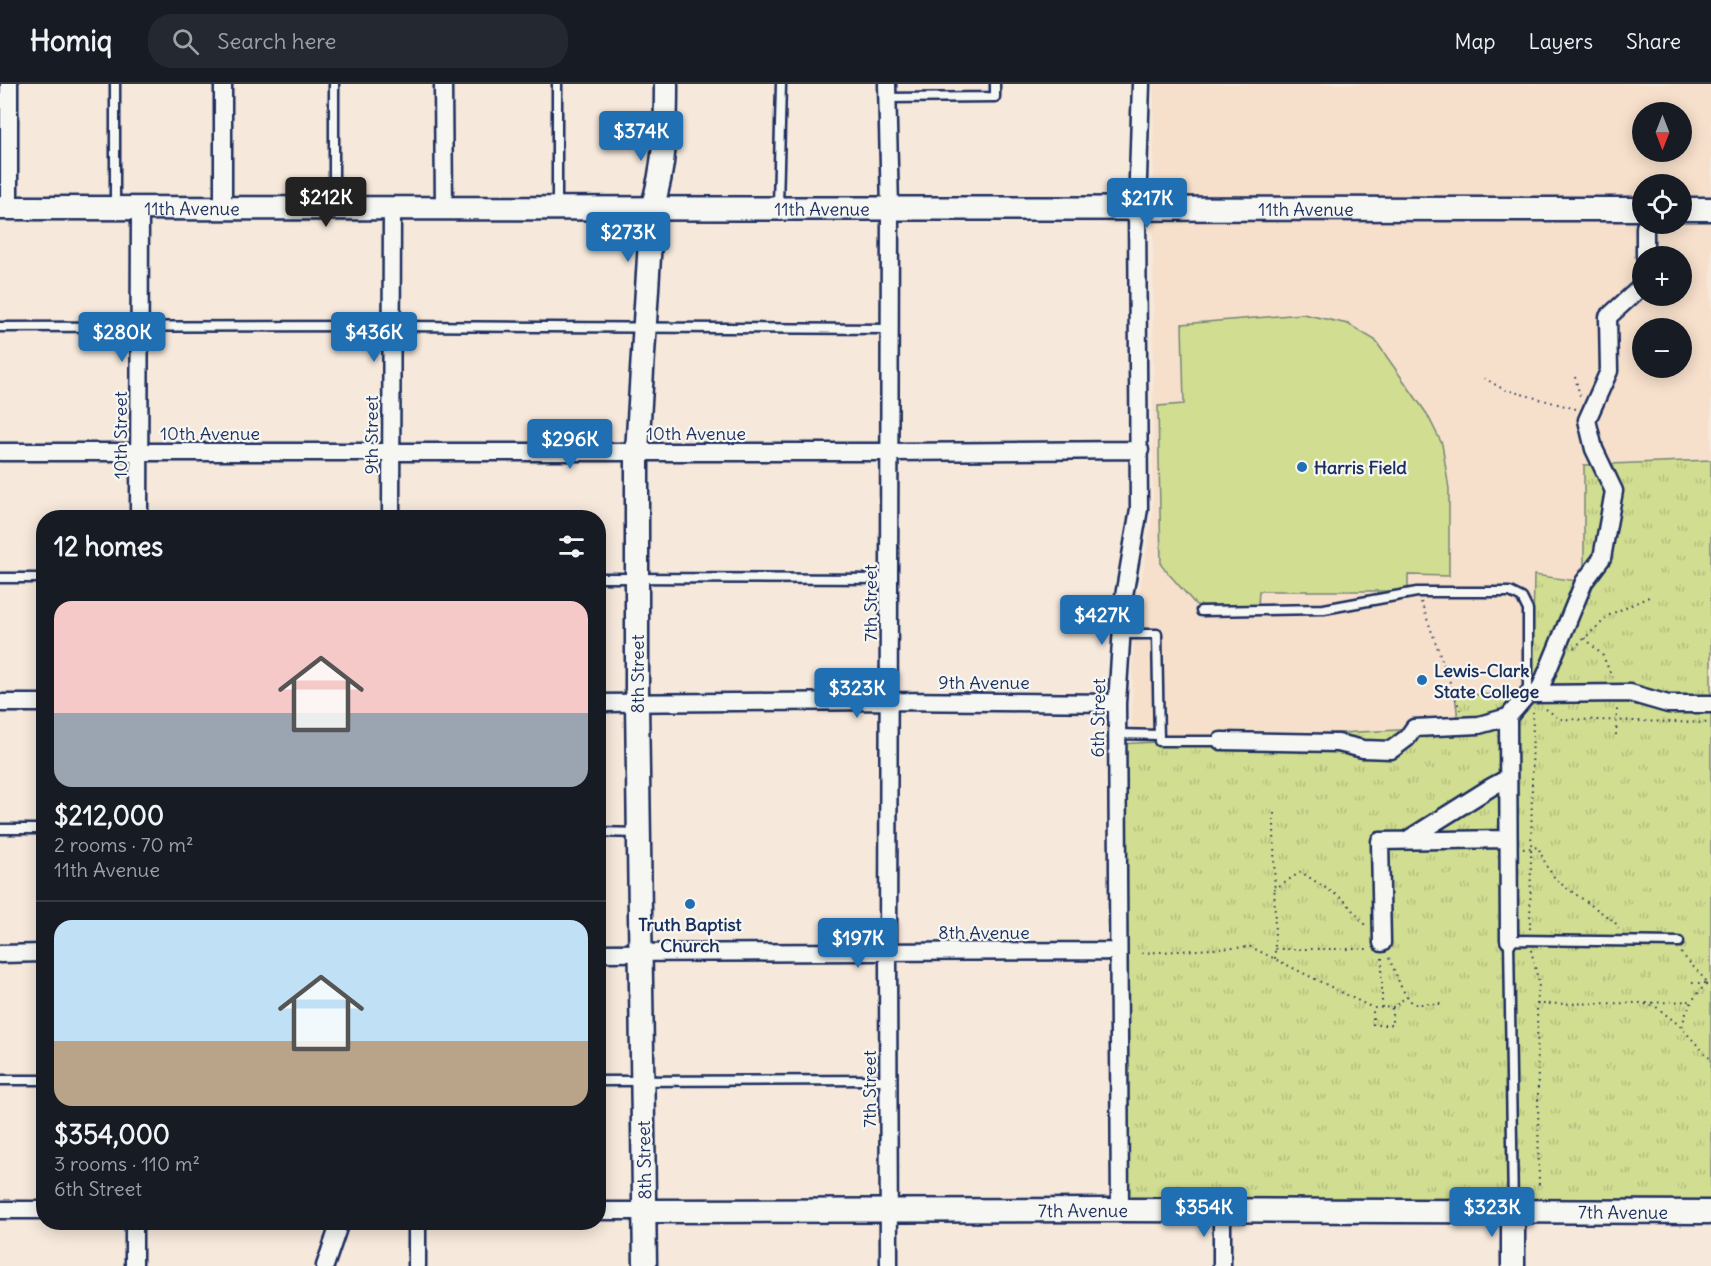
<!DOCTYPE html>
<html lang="en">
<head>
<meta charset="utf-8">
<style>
  body { margin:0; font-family:Delius,sans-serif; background:#242831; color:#f1f3f6; height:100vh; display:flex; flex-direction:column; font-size:22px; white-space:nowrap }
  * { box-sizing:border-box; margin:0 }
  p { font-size:20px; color:#9ea1a6 }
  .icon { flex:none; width:33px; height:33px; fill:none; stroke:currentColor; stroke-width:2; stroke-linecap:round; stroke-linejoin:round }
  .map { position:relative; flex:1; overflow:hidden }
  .sheet { position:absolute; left:36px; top:426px; width:570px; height:720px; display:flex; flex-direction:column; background:#171b24; border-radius:24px; box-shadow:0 3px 15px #0003 }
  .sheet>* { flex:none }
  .needle { width:39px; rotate:180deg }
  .tools { position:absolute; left:1632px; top:18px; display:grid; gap:12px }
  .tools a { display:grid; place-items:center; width:60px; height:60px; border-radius:50%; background:#171b24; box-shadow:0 3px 15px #0003; font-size:30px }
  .price { position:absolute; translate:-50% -51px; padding:0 14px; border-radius:6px; background:#1f6fb2; color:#fff; font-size:20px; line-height:39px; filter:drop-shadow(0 2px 3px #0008) }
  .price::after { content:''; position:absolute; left:50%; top:36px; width:18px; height:14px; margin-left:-9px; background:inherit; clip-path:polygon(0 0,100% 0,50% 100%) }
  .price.current { background:#222; color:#fff }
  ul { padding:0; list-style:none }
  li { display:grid; align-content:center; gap:12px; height:318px; padding:0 18px }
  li+li { border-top:2px solid #363941 }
  li span { display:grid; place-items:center; height:186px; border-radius:18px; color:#555 }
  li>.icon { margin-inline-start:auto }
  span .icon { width:108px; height:108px; fill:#fffc; stroke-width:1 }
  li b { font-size:26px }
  h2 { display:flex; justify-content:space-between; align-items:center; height:72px; padding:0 18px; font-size:26px }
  header { display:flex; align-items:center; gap:36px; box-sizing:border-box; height:84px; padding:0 30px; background:#171b24; border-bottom:2px solid #363941 }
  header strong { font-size:28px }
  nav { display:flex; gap:33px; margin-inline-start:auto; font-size:21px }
  .search { width:420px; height:54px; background:#242831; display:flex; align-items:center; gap:15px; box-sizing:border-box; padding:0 21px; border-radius:24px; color:#9ea1a6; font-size:22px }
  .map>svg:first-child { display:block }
  .built { fill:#f6dfcb; fill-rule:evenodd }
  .grass { fill:url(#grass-tufts); stroke:#768677; stroke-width:1.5 }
  .pitch { fill:#d1dd90; stroke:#768677; stroke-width:1.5 }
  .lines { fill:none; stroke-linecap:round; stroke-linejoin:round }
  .lane-casing { stroke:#1b2f5e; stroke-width:13 }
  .street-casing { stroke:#1b2f5e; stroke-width:21 }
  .secondary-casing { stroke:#1b2f5e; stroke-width:27 }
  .path { stroke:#1b2f5e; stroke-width:2; stroke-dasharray:1.5 4.5; stroke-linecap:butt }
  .lane { stroke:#f6f6f2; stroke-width:8 }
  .street { stroke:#f6f6f2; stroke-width:16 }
  .secondary { stroke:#f6f6f2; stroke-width:22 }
  .poi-dot { fill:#1f6fb2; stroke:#f6f6f2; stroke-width:2 }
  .labels { text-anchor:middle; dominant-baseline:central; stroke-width:4.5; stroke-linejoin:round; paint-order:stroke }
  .street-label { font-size:18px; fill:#1b2f5e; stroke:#f6f6f2 }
  .poi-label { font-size:18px; font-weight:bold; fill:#1b2f5e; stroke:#f6f6f2; text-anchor:start }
</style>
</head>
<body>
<header>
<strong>Homiq</strong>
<div class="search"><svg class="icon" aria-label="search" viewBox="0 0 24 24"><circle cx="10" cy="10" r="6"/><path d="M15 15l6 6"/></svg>Search here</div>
<nav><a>Map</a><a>Layers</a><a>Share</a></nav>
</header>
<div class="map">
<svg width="1711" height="1182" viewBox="0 0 1711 1182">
  <defs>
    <pattern id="grass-tufts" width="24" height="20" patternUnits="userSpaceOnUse" patternTransform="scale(1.5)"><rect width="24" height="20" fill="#d1dd90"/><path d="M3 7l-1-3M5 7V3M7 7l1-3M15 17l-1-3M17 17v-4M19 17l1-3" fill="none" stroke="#b3be7f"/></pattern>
  </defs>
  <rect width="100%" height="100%" fill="#f6e8db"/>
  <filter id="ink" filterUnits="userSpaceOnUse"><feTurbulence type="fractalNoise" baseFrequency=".0167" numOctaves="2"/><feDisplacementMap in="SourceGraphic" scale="12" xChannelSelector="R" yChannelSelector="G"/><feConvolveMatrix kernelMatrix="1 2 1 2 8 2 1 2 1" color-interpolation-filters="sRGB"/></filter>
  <g filter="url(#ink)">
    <!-- built -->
    <path class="built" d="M1154 0H1711V1114L1134 846 1132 651 1134 541 1153 431ZM1642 28H1682V68H1642ZM1642 100H1682V140H1642ZM1642 172H1682V212H1642ZM1642 244H1682V284H1642Z"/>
    <!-- grass -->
    <path class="grass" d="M1711 376V1128L1120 1126 1117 660 1459 643 1455 611 1532 610 1534 491 1584 498V381Z"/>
    <!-- pitch -->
    <path class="pitch" d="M1303 230 1348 240 1375 256 1427 330 1442 360 1449 405V492L1408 491V507H1259L1258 522 1196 521 1161 481 1158 322 1184 320 1182 240Z"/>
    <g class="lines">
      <defs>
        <path id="lane" d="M115 0V124
          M334 0V123
          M887 14 995 13V0
          M778 122 781 0
          M557 124V0
          M0 243 391 242 890 245
          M0 494H44
          M598 494 890 495
          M1201 527 1324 525 1417 508H1510L1522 514 1528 526V610
          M1120 550H1157L1159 657H1221
          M1117 650 1159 651
          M0 745H44
          M598 748 639 749
          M0 996H44
          M598 997 888 996
          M1513 1126 1509 856 1679 858"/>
        <path id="street" d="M9 0V124
          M223 0V124
          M443 0 444 124
          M887 0 890 124 888 868 889 1182
          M1645 143V172
          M0 368H890L1140 366
          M139 434 140 124
          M391 434 392 124
          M1538 610 1584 498 1602 474 1614 407 1594 365 1587 336 1609 287 1608 233 1642 202
          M0 619H44
          M598 619 890 617 1117 619
          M1508 633 1509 856
          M1221 657 1338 659 1363 665 1391 666 1407 654 1414 644 1479 641 1508 633 1528 610 1630 609 1668 620H1711
          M1407 756 1493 702 1508 694
          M1382 859 1380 757 1508 755
          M598 869 1118 867
          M0 870 44 869
          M0 1126H44
          M1120 1126 1117 619 1124 512 1139 425 1137 125 1141 0
          M598 1127H645
          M1222 1127V1182
          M134 1138V1182
          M325 1182 340 1138
          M417 1182V1138"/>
        <g id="secondary">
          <path id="s1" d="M0 124 1642 125"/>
          <path d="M1682 125H1711"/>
          <path id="s2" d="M645 1127 1120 1126 1711 1128"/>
          <path d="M1513 1127V1182"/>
          <path d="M645 1182 637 619V368L652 124C665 84 666 41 666 0"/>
        </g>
      </defs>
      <!-- lane casing -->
      <use href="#lane" class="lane-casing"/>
      <!-- street casing -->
      <use href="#street" class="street-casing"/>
      <!-- secondary casing -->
      <use href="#secondary" class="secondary-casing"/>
      <!-- path -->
      <path class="path" d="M1575 293 1580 312
        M1484 294 1503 305 1576 325
        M1421 518 1460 626
        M1585 554 1603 572 1612 593
        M1574 564 1611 530 1649 513
        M1546 625 1560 635 1711 639
        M1616 651 1617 625
        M1274 729 1275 875
        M1523 765 1538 763 1547 783 1557 797 1615 838 1618 845
        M1274 805 1301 788 1344 816 1365 841
        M1530 845 1533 628
        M1275 865H1368
        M1531 866 1539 900 1537 920 1539 1105
        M1142 869 1251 863 1373 924
        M1681 869 1708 899C1694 911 1686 925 1682 943
        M1382 874V924
        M1389 874 1402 905 1413 920H1443
        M1692 899H1711
        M1646 919 1691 917
        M1537 920 1640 919 1655 922 1679 941 1711 976
        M1392 924V941H1373V924L1394 923 1407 912"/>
      <!-- lane -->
      <use href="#lane" class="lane"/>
      <!-- street -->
      <use href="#street" class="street"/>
      <!-- secondary -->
      <use href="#secondary" class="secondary"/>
    </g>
  </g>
  <!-- markers -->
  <g class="poi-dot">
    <circle cx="1302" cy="383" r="6"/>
    <circle cx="1422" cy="596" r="6"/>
    <circle cx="690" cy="820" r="6"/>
  </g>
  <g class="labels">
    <!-- street labels -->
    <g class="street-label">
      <text stroke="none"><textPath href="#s1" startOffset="192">11th Avenue</textPath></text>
      <text stroke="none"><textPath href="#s1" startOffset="822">11th Avenue</textPath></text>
      <text stroke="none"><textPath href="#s1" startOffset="1306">11th Avenue</textPath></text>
      <text x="210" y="349">10th Avenue</text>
      <text x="696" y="349">10th Avenue</text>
      <text transform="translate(120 351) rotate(-90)">10th Street</text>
      <text transform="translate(371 351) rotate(-90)">9th Street</text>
      <text transform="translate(870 519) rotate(-90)">7th Street</text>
      <text transform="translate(637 590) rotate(-90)">8th Street</text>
      <text x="984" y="598">9th Avenue</text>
      <text transform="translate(1098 634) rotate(-89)">6th Street</text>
      <text x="984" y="848">8th Avenue</text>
      <text transform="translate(869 1005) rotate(-90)">7th Street</text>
      <text transform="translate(644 1076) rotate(-91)">8th Street</text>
      <text stroke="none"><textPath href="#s2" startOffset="438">7th Avenue</textPath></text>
      <text stroke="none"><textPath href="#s2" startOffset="978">7th Avenue</textPath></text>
    </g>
    <!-- poi labels -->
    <g class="poi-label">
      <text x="1314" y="383">Harris Field</text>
      <text x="1434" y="586">Lewis-Clark<tspan x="1434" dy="21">State College</tspan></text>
      <text x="690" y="840" text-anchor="middle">Truth Baptist<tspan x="690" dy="21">Church</tspan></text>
    </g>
  </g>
</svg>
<div class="tools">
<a><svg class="needle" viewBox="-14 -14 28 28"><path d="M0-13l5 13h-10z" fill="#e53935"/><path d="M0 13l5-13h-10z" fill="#9ea1a6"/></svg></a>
<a><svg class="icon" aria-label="locate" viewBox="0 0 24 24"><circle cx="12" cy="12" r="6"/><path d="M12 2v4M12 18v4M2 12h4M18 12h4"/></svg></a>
<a>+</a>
<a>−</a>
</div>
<b class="price" style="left:641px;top:78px">$374K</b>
<b class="price current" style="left:326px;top:144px">$212K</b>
<b class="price" style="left:1147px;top:145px">$217K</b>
<b class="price" style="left:628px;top:179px">$273K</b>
<b class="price" style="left:122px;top:279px">$280K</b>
<b class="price" style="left:374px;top:279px">$436K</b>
<b class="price" style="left:570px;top:386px">$296K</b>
<b class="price" style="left:1102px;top:562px">$427K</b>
<b class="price" style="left:857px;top:635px">$323K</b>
<b class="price" style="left:858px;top:885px">$197K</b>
<b class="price" style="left:1204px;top:1154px">$354K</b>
<b class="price" style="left:1492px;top:1154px">$323K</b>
<section class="sheet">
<h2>12 homes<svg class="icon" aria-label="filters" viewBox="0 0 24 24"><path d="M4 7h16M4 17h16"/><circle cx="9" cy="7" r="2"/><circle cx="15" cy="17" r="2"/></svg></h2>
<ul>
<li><span style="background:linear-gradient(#f6c9c9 60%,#9aa5b1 0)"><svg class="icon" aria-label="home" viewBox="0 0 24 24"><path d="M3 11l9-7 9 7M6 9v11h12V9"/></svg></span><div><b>$212,000</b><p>2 rooms · 70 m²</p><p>11th Avenue</p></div></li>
<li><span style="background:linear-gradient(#bfe0f5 65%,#b9a48a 0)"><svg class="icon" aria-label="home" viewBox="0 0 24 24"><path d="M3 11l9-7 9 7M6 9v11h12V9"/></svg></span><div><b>$354,000</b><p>3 rooms · 110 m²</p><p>6th Street</p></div></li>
</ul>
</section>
</div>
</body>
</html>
